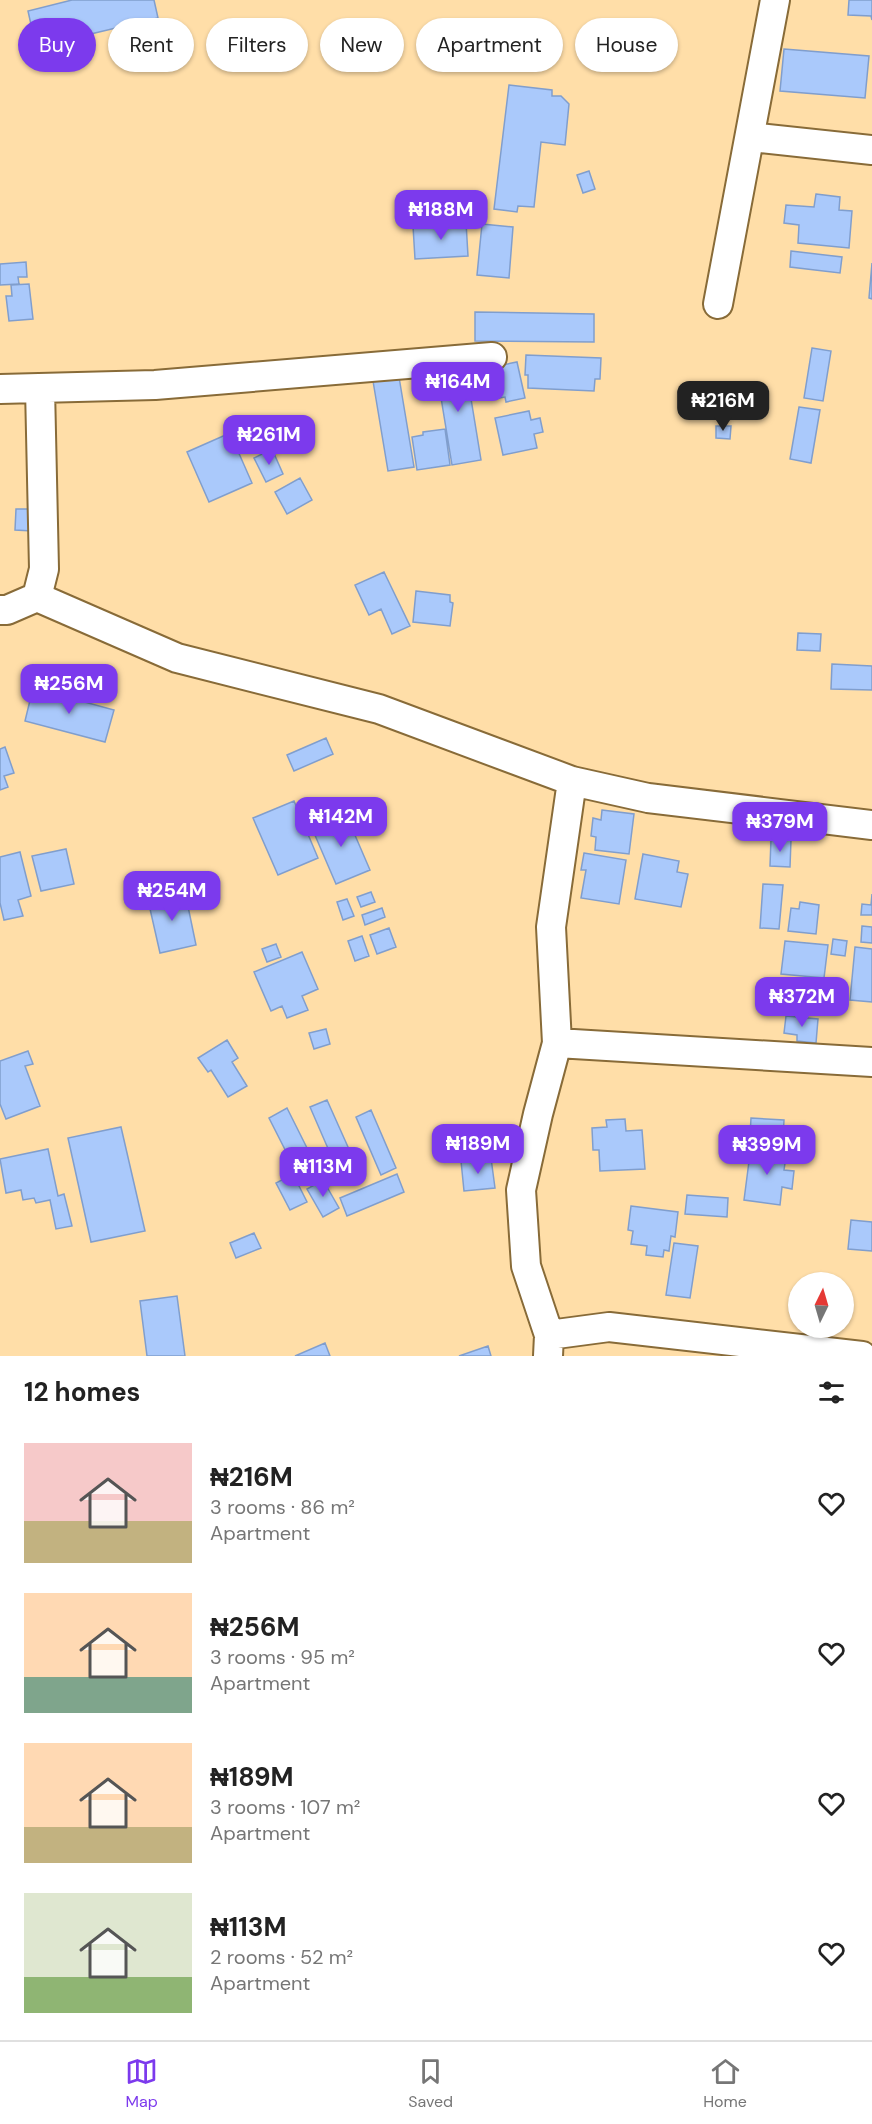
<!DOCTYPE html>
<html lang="en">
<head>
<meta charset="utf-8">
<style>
	body { margin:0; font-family:"DM Sans",sans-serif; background:#f6f6f6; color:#222; height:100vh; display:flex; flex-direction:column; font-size:22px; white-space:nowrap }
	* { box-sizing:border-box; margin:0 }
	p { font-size:20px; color:#767676 }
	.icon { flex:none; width:33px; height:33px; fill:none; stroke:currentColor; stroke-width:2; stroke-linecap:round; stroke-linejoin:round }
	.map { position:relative; height:1356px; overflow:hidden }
	.side { display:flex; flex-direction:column; background:#fff; flex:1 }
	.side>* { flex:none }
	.guide { position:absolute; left:18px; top:18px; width:837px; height:54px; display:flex; gap:12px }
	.needle { width:39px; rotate:5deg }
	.tools { position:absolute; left:788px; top:1272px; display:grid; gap:12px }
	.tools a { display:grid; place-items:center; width:66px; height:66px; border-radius:50%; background:#fff; box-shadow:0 2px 4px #0004; font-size:30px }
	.price { position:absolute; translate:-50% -51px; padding:0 14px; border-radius:12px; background:#7c3aed; color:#fff; font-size:20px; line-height:39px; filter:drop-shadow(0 2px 3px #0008) }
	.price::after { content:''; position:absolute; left:50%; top:36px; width:18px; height:14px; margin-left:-9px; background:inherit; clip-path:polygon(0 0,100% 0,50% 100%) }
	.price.active { background:#222; color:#fff }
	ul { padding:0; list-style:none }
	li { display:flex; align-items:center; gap:18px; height:150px; padding:0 24px }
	li span { display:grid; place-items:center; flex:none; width:168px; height:120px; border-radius:0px; color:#555 }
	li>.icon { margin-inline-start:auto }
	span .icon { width:72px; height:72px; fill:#fffc; stroke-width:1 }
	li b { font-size:26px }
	h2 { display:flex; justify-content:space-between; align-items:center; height:72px; padding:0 24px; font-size:26px }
	.pill { padding:0 21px; border-radius:27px; background:#fff; box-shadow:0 2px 4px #0004; font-size:21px; line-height:54px }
	.pill.active { background:#7c3aed; color:#fff }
	.menu { display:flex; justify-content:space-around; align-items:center; height:84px; border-top:2px solid #e0e0e0; background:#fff; font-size:16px; color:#767676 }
	.menu a { display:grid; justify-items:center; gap:3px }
	.menu .active { color:#7c3aed }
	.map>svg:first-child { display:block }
	.building { fill:#aac9fb; stroke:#809ecd; stroke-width:1.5 }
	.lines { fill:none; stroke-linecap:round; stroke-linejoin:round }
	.street-casing { stroke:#886b38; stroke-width:32 }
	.street { stroke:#fff; stroke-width:28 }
</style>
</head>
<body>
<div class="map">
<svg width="872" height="1356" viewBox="0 0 872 1356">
	<rect width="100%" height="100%" fill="#ffdea8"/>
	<path class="building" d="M72 0H154L158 18 36 47 28 11Z
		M849 0H872V20L871 16 848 15Z
		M784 49 869 56 865 98 780 91Z
		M509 85 552 90V96H561L569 104 565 145 541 142 534 207 518 206 517 212 494 209Z
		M589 171 595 189 583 193 577 175Z
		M816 194 840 197 839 210 852 211 849 248 798 243 799 225 784 223 786 205 814 207Z
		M466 222 468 256 415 259 413 226Z
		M482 224 513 227 509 278 477 275Z
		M791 251 842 257 840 273 790 267Z
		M26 262 27 277H18L19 284 0 285V264Z
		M872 263V299L869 298Z
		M29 284 33 319 9 321 6 296H12L11 285Z
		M475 312 594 314V342L475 341Z
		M812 348 831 351 823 401 804 398Z
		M526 355 601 358 600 379H595L594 391 528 388V375H525Z
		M465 362 481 460 452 465 436 367Z
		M517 362 525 398 506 402 505 397 494 399 487 368Z
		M398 371 414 467 388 471 372 375Z
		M799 407 820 410 811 463 790 459Z
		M529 411 531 420 540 418 543 432 534 434 537 448 503 455 495 418Z
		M716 426H731L730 439 716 438Z
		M445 429 450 465 417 470 412 437 423 435V432Z
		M230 433 252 483 209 502 187 452Z
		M272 449 283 474 266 482 254 458Z
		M300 478 312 500 287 514 275 492Z
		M16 509H33L32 531 15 530Z
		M384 572 410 626 392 634 381 609 369 615 355 585Z
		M416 591 450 595V602L453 603 450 626 413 622Z
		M798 633 821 634 820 651 797 650Z
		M832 664 872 666V690L831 689Z
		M33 688 114 710 105 742 25 721Z
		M326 738 333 754 294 771 287 755Z
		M5 747 14 773 4 776 8 787 0 790V749Z
		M294 801 318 858 278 875 253 818Z
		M602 810 634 814 629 854 595 850 596 837 591 836 593 818 601 820Z
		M345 812 370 870 336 884 311 826Z
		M771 839 791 840 790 867 770 866Z
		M66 849 74 884 41 891 32 856Z
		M20 852 31 896 18 900 23 916 4 920 0 903V857Z
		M584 853 626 860 619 904 581 898 586 870H581Z
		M643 854 679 861 677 872 688 874 681 907 635 899Z
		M763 884 783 885 779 929 760 928Z
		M185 892 196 945 160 953 148 900Z
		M371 892 375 902 361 907 357 897Z
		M872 894V915H861L862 904 871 905Z
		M347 899 354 916 343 920 337 902Z
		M800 902 819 905 816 934 788 931 791 908 799 909Z
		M382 908 385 917 365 925 362 915Z
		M862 926 872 927V943L861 942Z
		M389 928 396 947 377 954 370 935Z
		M362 936 369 956 355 961 348 941Z
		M833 939 847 941 845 956 831 954Z
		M785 941 828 945 824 978 781 974Z
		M276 944 281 957 267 962 262 949Z
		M855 947 872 949V1002L850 1000Z
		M302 952 318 989 302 996 308 1010 287 1018 282 1006 271 1011 254 972Z
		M786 1016 818 1019 816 1043 797 1041V1035L784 1033Z
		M326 1029 330 1044 314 1049 309 1033Z
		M227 1040 238 1058 232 1062 247 1086 228 1097 211 1070 208 1072 198 1058Z
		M28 1051 33 1064 25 1066 40 1106 6 1119 0 1104V1061Z
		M327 1100 361 1176 343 1183 310 1107Z
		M287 1108 321 1176 303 1185 269 1118Z
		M371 1110 396 1168 381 1175 356 1117Z
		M751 1118 784 1120 783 1138 750 1136Z
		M625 1119 626 1131 642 1130 645 1169 600 1171 599 1150H593L592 1128 607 1127 606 1120Z
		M121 1127 145 1231 91 1242 68 1138Z
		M751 1146 787 1150 784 1170 794 1171 792 1189 782 1187 780 1205 744 1200Z
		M48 1149 58 1196 64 1194 72 1226 56 1229 50 1200 36 1203 34 1198 23 1200 21 1190 6 1193 0 1159Z
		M491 1158 495 1188 464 1191 461 1161Z
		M293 1174 307 1202 290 1210 276 1183Z
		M397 1174 404 1192 347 1216 340 1198Z
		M323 1180 339 1208 323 1217 307 1189Z
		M687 1195 728 1198 727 1217 685 1214Z
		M631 1206 678 1212 675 1237 671 1236 669 1251 664 1250 663 1257 646 1255 647 1246 631 1244 633 1231 628 1230Z
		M851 1220 872 1222V1251L848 1249Z
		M254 1233 261 1248 236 1258 230 1243Z
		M674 1243 698 1246 690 1298 666 1295Z
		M177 1296 185 1356H147L140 1301Z
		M325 1343 330 1356H295Z
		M488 1346 491 1356H459Z"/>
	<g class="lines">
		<defs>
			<path id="street" d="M750 137 872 150
				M718 304 775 0
				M0 389 155 385 492 357
				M37 597 177 658 379 709 572 781 648 798 872 825
				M0 610H7L37 597 44 569 40 388
				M557 1043 872 1062
				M549 1335 609 1327 862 1356
				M548 1356 549 1335 526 1266 521 1190 538 1114 557 1043 551 927 572 781"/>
		</defs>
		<use href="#street" class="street-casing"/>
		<use href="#street" class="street"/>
	</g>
</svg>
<div class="tools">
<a><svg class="needle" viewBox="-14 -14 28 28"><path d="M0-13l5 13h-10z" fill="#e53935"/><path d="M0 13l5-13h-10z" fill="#767676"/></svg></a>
</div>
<b class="price" style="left:441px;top:241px">₦188M</b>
<b class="price" style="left:458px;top:413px">₦164M</b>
<b class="price active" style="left:723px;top:432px">₦216M</b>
<b class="price" style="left:269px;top:466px">₦261M</b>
<b class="price" style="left:69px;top:715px">₦256M</b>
<b class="price" style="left:341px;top:848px">₦142M</b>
<b class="price" style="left:780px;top:853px">₦379M</b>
<b class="price" style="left:172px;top:922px">₦254M</b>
<b class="price" style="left:802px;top:1028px">₦372M</b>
<b class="price" style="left:478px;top:1175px">₦189M</b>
<b class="price" style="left:767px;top:1176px">₦399M</b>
<b class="price" style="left:323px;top:1198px">₦113M</b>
<div class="guide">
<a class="pill active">Buy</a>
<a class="pill">Rent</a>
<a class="pill">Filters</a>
<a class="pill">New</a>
<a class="pill">Apartment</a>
<a class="pill">House</a>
</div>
</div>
<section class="side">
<h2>12 homes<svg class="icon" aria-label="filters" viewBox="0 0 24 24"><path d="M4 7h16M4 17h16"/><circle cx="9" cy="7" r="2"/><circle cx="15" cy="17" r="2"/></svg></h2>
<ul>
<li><span style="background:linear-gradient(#f6c9c9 65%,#c2b280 0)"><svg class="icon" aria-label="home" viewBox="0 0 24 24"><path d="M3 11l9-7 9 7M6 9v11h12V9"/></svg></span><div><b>₦216M</b><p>3 rooms · 86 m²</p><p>Apartment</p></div><svg class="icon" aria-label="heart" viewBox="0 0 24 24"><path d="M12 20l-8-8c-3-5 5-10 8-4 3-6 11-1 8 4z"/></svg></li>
<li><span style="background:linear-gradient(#ffd9b3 70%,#7fa58c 0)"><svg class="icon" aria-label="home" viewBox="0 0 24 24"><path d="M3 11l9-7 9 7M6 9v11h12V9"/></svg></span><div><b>₦256M</b><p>3 rooms · 95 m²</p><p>Apartment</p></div><svg class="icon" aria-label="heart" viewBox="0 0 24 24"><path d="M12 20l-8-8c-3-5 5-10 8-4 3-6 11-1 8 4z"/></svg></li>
<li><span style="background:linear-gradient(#ffd9b3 70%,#c2b280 0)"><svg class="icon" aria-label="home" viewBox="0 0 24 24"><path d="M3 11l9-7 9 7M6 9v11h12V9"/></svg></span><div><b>₦189M</b><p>3 rooms · 107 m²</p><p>Apartment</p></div><svg class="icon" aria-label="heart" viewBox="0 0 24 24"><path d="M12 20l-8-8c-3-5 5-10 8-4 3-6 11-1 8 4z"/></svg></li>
<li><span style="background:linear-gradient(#dfe7d0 70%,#8fb573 0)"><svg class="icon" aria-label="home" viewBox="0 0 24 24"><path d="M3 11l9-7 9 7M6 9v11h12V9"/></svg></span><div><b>₦113M</b><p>2 rooms · 52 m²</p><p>Apartment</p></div><svg class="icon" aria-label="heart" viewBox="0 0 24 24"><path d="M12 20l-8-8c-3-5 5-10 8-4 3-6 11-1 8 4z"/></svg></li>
</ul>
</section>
<nav class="menu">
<a class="active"><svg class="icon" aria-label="map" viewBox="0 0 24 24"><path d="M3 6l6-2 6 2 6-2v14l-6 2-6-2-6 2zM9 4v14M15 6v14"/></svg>Map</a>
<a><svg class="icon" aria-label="saved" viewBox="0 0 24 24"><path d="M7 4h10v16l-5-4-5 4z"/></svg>Saved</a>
<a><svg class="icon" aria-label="home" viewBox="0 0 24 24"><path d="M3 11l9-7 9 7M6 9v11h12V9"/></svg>Home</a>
</nav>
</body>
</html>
